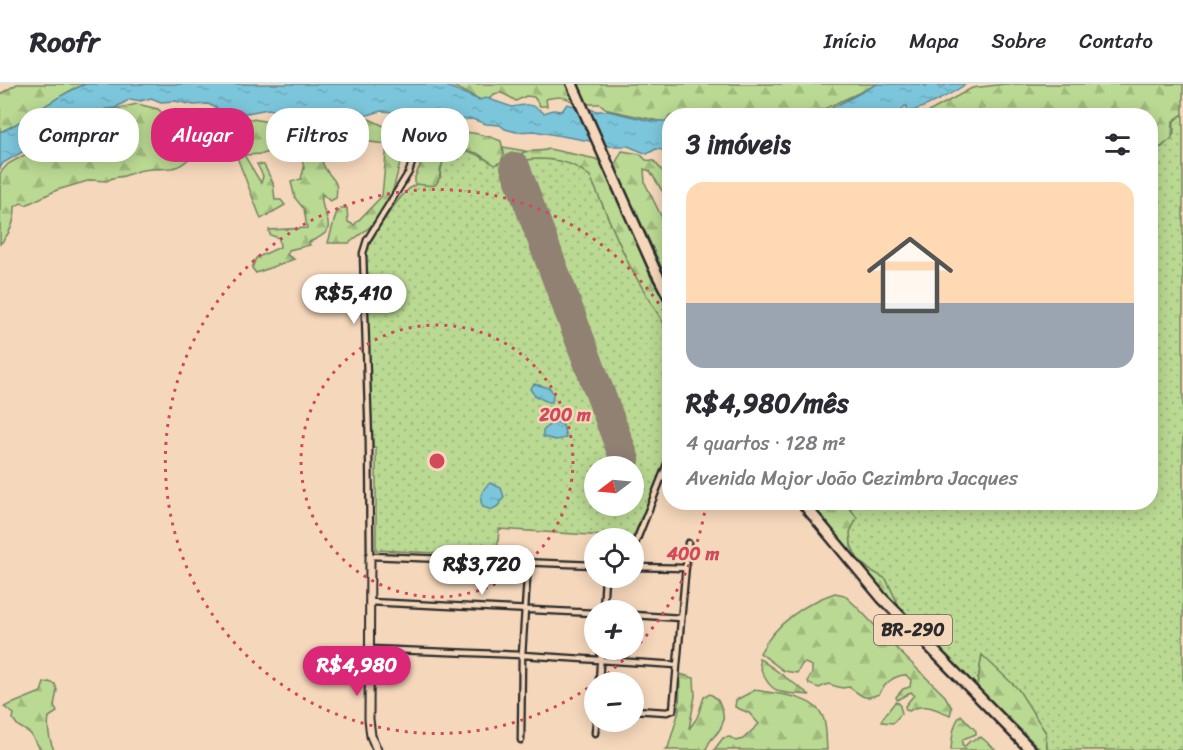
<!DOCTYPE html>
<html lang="pt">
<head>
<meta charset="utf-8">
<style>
	body { margin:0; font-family:Sriracha,sans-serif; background:#f2f2f3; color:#2b2b33; height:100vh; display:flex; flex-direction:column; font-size:22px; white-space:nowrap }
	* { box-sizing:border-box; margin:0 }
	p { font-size:20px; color:#7c7c81 }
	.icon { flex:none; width:33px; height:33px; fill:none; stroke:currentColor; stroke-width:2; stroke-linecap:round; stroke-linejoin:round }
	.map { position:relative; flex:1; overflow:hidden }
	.drawer { position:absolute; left:662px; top:24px; width:496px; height:402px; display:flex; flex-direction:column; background:#fff; border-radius:24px; box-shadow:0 3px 15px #0003 }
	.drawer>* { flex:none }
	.guide { position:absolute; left:18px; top:24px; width:554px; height:54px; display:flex; gap:12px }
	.needle { width:39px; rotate:254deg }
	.buttons { position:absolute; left:584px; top:372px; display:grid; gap:12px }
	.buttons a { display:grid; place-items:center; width:60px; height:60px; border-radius:50%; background:#fff; box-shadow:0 3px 15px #0003; font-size:30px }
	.price { position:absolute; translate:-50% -51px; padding:0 14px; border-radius:21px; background:#fff; color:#222; font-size:20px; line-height:39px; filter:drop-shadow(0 2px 3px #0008) }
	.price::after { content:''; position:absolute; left:50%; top:36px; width:18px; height:14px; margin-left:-9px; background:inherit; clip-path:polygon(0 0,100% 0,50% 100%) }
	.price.selected { background:#db2777; color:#fff }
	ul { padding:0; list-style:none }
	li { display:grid; align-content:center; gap:12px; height:318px; padding:0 24px }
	li span { display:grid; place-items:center; height:186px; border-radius:18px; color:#555 }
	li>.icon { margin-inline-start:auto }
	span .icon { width:108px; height:108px; fill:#fffc; stroke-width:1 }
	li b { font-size:26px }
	h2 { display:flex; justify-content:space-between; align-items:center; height:72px; padding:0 24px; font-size:26px }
	.pill { padding:0 21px; border-radius:24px; background:#fff; box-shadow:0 3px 15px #0003; font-size:21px; line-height:54px }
	.pill.selected { background:#db2777; color:#fff }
	header { display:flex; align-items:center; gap:36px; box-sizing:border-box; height:84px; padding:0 30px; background:#fff; border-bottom:2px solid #e1e1e2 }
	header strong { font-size:28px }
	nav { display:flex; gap:33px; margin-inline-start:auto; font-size:21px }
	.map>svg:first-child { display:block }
	.grass { fill:url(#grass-dots); stroke:#72825e; stroke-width:1.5; fill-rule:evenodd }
	.forest { fill:url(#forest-firs); stroke:#72825e; stroke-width:1.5 }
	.water { fill:url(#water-ripples); stroke:#5b8895; stroke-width:1.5 }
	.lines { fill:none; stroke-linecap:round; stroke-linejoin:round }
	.runway { stroke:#908173; stroke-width:30 }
	.street-casing { stroke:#2b2b2b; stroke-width:9 }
	.secondary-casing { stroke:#2b2b2b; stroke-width:11 }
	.highway-casing { stroke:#2b2b2b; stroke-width:14 }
	.street { stroke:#f5d7bb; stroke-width:4.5 }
	.secondary { stroke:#f5d7bb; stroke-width:7 }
	.highway { stroke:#f5d7bb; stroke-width:9 }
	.ring { fill:none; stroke:#d1495b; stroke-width:3; stroke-dasharray:3 6 }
	.labels { text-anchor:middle; stroke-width:4.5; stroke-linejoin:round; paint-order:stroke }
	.shield { fill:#f5d7bb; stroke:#685f56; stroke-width:1.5 }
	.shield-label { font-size:18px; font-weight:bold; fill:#2b2b2b }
	.centre { fill:#d1495b; stroke:#f5d7bb; stroke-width:3 }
	.ring-label { font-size:18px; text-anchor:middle; font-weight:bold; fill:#d1495b; stroke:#f5d7bb; stroke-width:4.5; stroke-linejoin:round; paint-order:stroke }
</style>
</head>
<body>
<header>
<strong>Roofr</strong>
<nav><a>Início</a><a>Mapa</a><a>Sobre</a><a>Contato</a></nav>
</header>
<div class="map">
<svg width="1183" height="666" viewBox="0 0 1183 666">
	<defs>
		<pattern id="grass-dots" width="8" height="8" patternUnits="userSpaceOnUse" patternTransform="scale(1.5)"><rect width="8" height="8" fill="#bad992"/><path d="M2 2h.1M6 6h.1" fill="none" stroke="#a0ba7e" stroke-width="1.8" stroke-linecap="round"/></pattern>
		<pattern id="forest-firs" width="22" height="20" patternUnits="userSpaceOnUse" patternTransform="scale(1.5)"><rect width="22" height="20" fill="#bad992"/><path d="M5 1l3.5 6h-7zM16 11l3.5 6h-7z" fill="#a0ba7e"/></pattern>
		<pattern id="water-ripples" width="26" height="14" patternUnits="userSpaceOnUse" patternTransform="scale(1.5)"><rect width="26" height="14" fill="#7bc6db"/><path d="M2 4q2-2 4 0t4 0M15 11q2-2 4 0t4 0" fill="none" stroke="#6aaabc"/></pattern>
	</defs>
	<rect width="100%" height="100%" fill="#f5d7bb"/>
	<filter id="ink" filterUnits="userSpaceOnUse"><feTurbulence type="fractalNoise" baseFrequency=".0167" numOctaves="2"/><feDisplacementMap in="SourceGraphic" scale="12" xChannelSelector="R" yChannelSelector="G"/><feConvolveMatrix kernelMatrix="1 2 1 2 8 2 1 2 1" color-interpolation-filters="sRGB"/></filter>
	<g filter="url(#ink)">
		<path class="grass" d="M1183 30V666H1047L1046 648 982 571 977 602 899 522 886 495 868 485 857 474 851 461 850 448 857 434 846 419 1150 418 1151 66 1162 63 1174 50V37Z
			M503 63 525 67 522 70 525 76C549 73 570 76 590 92 603 121 615 151 629 180 641 203 656 226 669 248V367L633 454H605V452L499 445 497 472 376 466V364H373L365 171C370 156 399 110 413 102 420 97 432 96 440 94 443 53 467 64 492 79L501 74 504 70ZM594 382H633V422H594Z"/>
		<path class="forest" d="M17 0H86C55 11 31 35 0 48V10Z
			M449 0H878L811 31 669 32V39L608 26 600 20H575C568 12 556 12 546 15L547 22H540L534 13 526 12 516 17C506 11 497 3 488 16H481Z
			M1005 0H1183V30L1173 37 1172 54 1161 63 1151 66 1150 32 923 31 972 4Z
			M137 20 158 25 163 30C196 24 244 33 278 40L279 47 289 48 293 31 319 29 350 35 367 34 399 49 402 72 392 110 371 142 349 159H328L336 130 340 124H347L348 138 354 141 382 112 387 60 325 53 320 60C321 67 321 78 325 84 332 97 339 94 336 114L330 117 322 110C318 132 346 145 309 158L310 161 289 166 287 171 294 175 256 189 252 184 256 174 280 163 279 154 270 151 269 146 307 144 304 125 295 114 291 98 301 95 304 84 299 63 286 61 263 70 244 71 261 99 263 92 257 80 264 81 273 99 275 116H281L285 121 261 135 235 68 230 66 221 72 211 66 203 70 194 69C176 91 167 82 143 86 136 87 130 90 124 92 117 94 114 92 107 97L91 96 57 106 26 121 21 119 15 123C15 137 10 150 0 160V89L8 80 71 45 96 42 102 28Z
			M430 48C453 46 479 47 501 57L504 70 501 78 495 81 477 69 456 65C449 69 443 75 441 83 439 89 441 97 435 101 430 103 421 100 415 100V93L423 75C419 63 419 58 430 48Z
			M549 65 596 75 602 80 612 105 633 149 651 194 667 216 669 221V248C656 226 641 203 629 180 615 151 603 121 590 92 570 76 549 73 524 76L522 69C530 65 539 69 549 65Z
			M622 67 640 70 646 76 654 77 664 89 669 91V118L650 87 644 85 645 99 669 148V199L616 85 615 80Z
			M808 419H846L857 434 850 448 851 462 857 474 868 485 886 495 899 522 892 518 829 446Z
			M835 509 844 511 856 522 901 569 945 612 952 624 950 631C934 625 925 618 909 627L906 626 905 622 914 611 911 608 897 616 896 613 903 605 910 603 911 596 906 591C894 591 884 600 879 610 862 617 862 611 849 603L842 604 828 600 819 604 809 600 808 596 812 590V582L805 579 802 580 797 589 784 587 760 569C775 540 805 519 835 509Z
			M982 571 1018 605 1046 649 1047 666H1041L977 602Z
			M759 573V574L810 611C789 608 775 614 764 592 761 586 759 580 759 573Z
			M680 590 694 594 695 612 689 645 697 634 704 613 710 610C722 616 727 634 720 645 714 655 710 653 706 666H664L668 664 679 627Z
			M49 598 55 600 57 606 54 622 57 628 49 633C47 645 49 655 54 666H41L30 649 18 642 13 635 14 630 4 623 41 608 44 599Z
			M755 606C776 610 814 611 823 633 827 642 826 656 827 666H714L723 654 730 653 736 657 743 655 759 640 749 629 735 623 736 616Z
			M895 618 899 619 902 629 893 639 882 638V635Z
			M961 631 976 647V650L963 655 962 661 965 662 970 657 981 653 996 666H951C952 655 953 639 961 631Z"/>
		<path class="water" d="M86 0H442L479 16 486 14 512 23C526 20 532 19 544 29L553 26 562 27 567 20 597 27H608L651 37H669V67L656 65 647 70 628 62H603L590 57 534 47 516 48 505 45 500 41 486 40 472 35 454 36 445 32 411 29 405 32 395 28 381 27 368 31H337L317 24 289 29 268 25 242 30 225 28 208 20 194 21 175 17 161 18 151 14 141 17 130 15 115 24 105 25V28L98 26 87 35 69 40 58 49 39 56 31 63 3 79 0 84V48C31 35 55 11 86 0Z
			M877 0H923L925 2 937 0 939 3 948 0H966C953 9 922 26 907 28V22H905L899 31H819Z
			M534 300 550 304 553 310 552 318H548L535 312 530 305Z
			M557 338 563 341 566 354 556 356 543 353V347L549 341Z
			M490 399 501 404 504 413 498 422 491 426 483 423C478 414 482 405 490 399Z"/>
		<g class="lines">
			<path class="runway" d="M515 83 625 376"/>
			<defs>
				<path id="street" d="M419 56 409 88 367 156 363 169 369 358 370 472 594 481
					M633 465 669 375
					M633 483 686 484
					M369 518 594 529
					M603 526 605 494
					M633 531 681 534
					M369 565 522 571 677 581
					M599 598 601 566
					M633 626 667 628 673 626 688 459
					M595 649 596 638
					M521 656 522 571 528 479"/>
				<path id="secondary" d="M370 472 369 635 371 652 377 666"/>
				<path id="highway" d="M572 0 654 184 669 213
					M802 418 882 514 1031 666"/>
			</defs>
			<use href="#street" class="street-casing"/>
			<use href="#secondary" class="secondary-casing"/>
			<use href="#highway" class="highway-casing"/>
			<use href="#street" class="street"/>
			<use href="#secondary" class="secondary"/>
			<use href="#highway" class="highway"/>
		</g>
	</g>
	<g class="ring">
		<circle cx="437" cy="377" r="136"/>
		<path d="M706 420A272 272 0 1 1 669 235"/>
	</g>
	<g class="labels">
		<rect class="shield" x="874" y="531" width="78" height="30" rx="4.5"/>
		<g class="shield-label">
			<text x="913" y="552">BR-290</text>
		</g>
	</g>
	<circle cx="437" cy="377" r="9" class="centre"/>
	<g class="ring-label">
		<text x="565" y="337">200 m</text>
		<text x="693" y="476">400 m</text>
	</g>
</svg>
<div class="buttons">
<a><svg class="needle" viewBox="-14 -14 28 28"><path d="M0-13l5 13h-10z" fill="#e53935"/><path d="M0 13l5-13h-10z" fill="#7c7c81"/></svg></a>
<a><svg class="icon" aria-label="locate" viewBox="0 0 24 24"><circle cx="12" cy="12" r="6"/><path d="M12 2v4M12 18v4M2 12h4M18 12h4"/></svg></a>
<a>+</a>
<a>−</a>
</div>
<b class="price" style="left:354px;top:241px">R$5,410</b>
<b class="price" style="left:482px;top:512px">R$3,720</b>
<b class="price selected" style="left:357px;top:613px">R$4,980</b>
<div class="guide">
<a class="pill">Comprar</a>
<a class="pill selected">Alugar</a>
<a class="pill">Filtros</a>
<a class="pill">Novo</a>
</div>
<section class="drawer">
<h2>3 imóveis<svg class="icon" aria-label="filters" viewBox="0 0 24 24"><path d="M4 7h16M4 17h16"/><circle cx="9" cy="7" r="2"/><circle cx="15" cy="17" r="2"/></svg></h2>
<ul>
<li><span style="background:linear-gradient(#ffd9b3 65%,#9aa5b1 0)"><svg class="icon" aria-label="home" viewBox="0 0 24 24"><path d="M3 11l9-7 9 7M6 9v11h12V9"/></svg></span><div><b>R$4,980/mês</b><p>4 quartos · 128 m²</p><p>Avenida Major João Cezimbra Jacques</p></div></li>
</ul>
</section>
</div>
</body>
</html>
